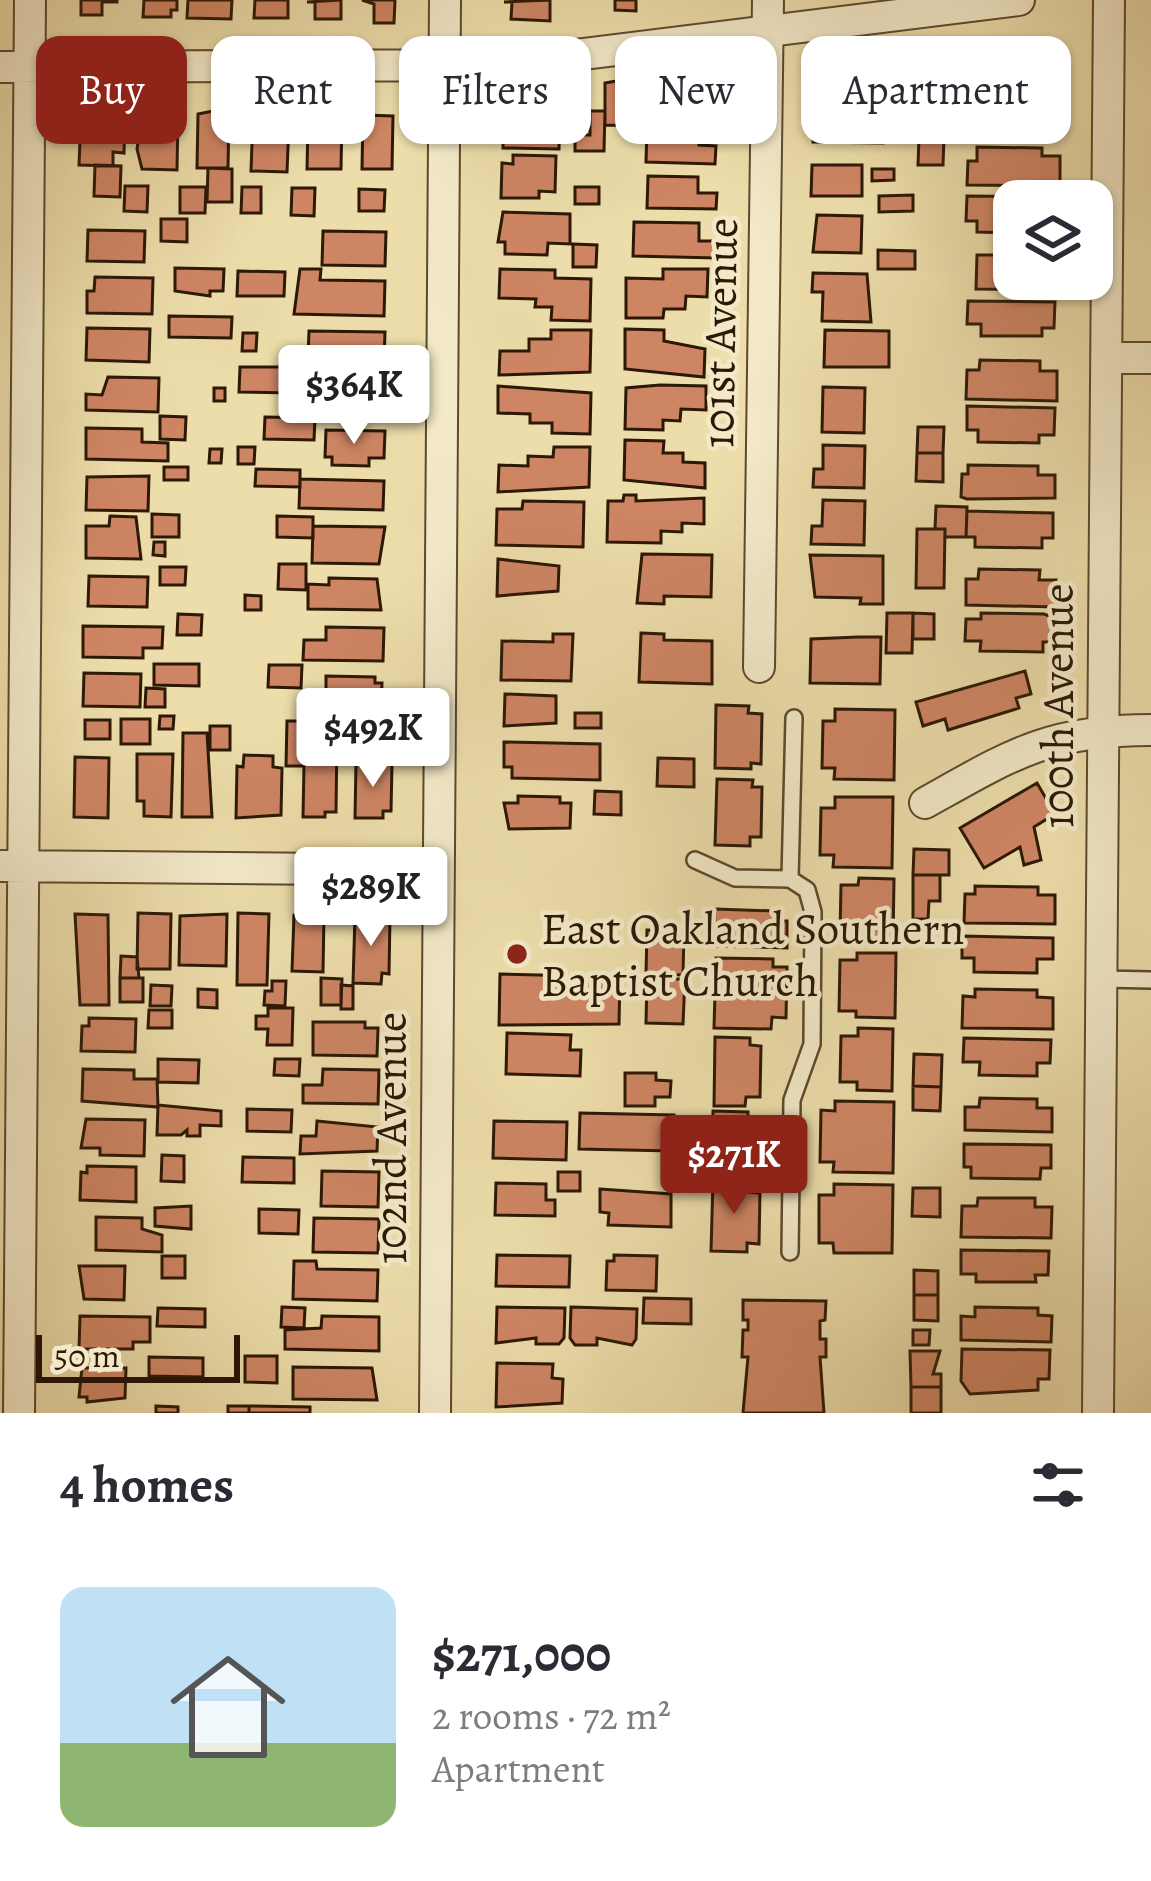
<!DOCTYPE html>
<html lang="en">
<head>
<meta charset="utf-8">
<style>
	body { margin:0; font-family:Alegreya,serif; background:#f7f7f7; color:#2b2b33; height:100vh; display:flex; flex-direction:column; font-size:45px; white-space:nowrap }
	* { box-sizing:border-box; margin:0 }
	p { font-size:39px; color:#7c7c81 }
	.icon { flex:none; width:66px; height:66px; fill:none; stroke:currentColor; stroke-width:2; stroke-linecap:round; stroke-linejoin:round }
	.map { position:relative; height:1413px; overflow:hidden }
	.panel { display:flex; flex-direction:column; background:#fff; flex:1 }
	.panel>* { flex:none }
	.top-card { position:absolute; left:36px; top:36px; width:1080px; height:108px; display:flex; gap:24px }
	.tools { position:absolute; left:993px; top:180px; display:grid; gap:24px }
	.tools a { display:grid; place-items:center; width:120px; height:120px; border-radius:24px; background:#fff; box-shadow:0 3px 9px #0004; font-size:60px }
	.scale { position:absolute; left:36px; bottom:30px; width:204px; box-sizing:border-box; padding-left:12px; border:6px solid #2c1805; border-top:0; font-size:33px; line-height:42px; white-space:nowrap; color:#2c1805; -webkit-text-stroke:9px #f3e9c8; paint-order:stroke }
	.price { position:absolute; translate:-50% -102px; padding:0 27px; border-radius:12px; background:#fff; color:#222; font-size:39px; line-height:78px; filter:drop-shadow(0 3px 6px #0008) }
	.price::after { content:''; position:absolute; left:50%; top:72px; width:36px; height:27px; margin-left:-18px; background:inherit; clip-path:polygon(0 0,100% 0,50% 100%) }
	.price.selected { background:#8f2418; color:#fff }
	ul { padding:0; list-style:none }
	li { display:flex; align-items:center; gap:36px; height:300px; padding:0 60px }
	li+li { border-top:3px solid #e1e1e2 }
	li span { display:grid; place-items:center; flex:none; width:336px; height:240px; border-radius:24px; color:#555 }
	li>.icon { margin-inline-start:auto }
	span .icon { width:144px; height:144px; fill:#fffc; stroke-width:1 }
	li b { font-size:51px }
	h2 { display:flex; justify-content:space-between; align-items:center; height:144px; padding:0 60px; font-size:51px }
	.tag { padding:0 42px; border-radius:24px; background:#fff; box-shadow:0 3px 9px #0004; font-size:42px; line-height:108px }
	.tag.selected { background:#8f2418; color:#fff }
	.map>svg:first-child { display:block }
	.building { fill:#ce8564; stroke:#2c1805; stroke-width:3 }
	.lines { fill:none; stroke-linecap:round; stroke-linejoin:round }
	.lane-casing { stroke:#5c492e; stroke-width:20 }
	.street-casing { stroke:#5c492e; stroke-width:34 }
	.lane { stroke:#f3e9c8; stroke-width:15 }
	.street { stroke:#f3e9c8; stroke-width:30 }
	.poi-dot { fill:#8f2418; stroke:#f3e9c8; stroke-width:4.5 }
	.labels { text-anchor:middle; stroke-width:9; stroke-linejoin:round; paint-order:stroke }
	.street-label { font-size:45px; fill:#2c1805; stroke:#f3e9c8 }
	.poi-label { font-size:45px; fill:#2c1805; stroke:#f3e9c8; text-anchor:start }
</style>
</head>
<body>
<div class="map">
<svg width="1151" height="1413" viewBox="0 0 1151 1413">
	<rect width="100%" height="100%" fill="#ecddaa"/>
	<filter id="stains"><feTurbulence type="fractalNoise" baseFrequency=".00167" numOctaves="4"/><feColorMatrix values="0 0 0 0 .2 0 0 0 0 .09 0 0 0 0 .02 0 0 0 .5 -.17"/></filter>
	<radialGradient id="worn" r=".72"><stop offset=".6" stop-color="#630" stop-opacity="0"/><stop offset="1" stop-color="#630" stop-opacity=".3"/></radialGradient>
	<path class="building" d="M81 0H117V2H102V15H81Z
		M144 0H177V10H171V17H143Z
		M188 0H232L231 19 187 18Z
		M255 0H288V18H254Z
		M341 0V19H315V2H307Z
		M362 0H395L394 23H374V4Z
		M550 0V21L511 19 512 2H504Z
		M615 0H636V11L615 10Z
		M983 45 1058 50 1057 85 968 84 969 52H983Z
		M918 59H944L943 87H917Z
		M815 68 899 76 898 103 814 102Z
		M633 78H662V86L707 87 706 120 641 119V126L605 125V83Z
		M968 91 1056 93 1055 118H1041V126L967 130Z
		M919 103 949 104 948 137H919Z
		M503 105 560 114 559 149 503 148Z
		M213 111 229 114 228 168H197L198 114Z
		M590 111H605L604 151H575V135H590Z
		M814 111 884 112 883 143 813 142Z
		M143 112 178 116 177 170 142 169 137 149Z
		M93 114 125 119 124 153 113 152V166L79 165 81 117Z
		M253 115H280V123H289L287 172 251 171Z
		M322 115 342 116 341 169H307L308 121H322Z
		M363 115 393 116 392 169H362Z
		M647 128 699 129V145L716 146 715 164 646 162Z
		M919 137H944L943 165H918Z
		M977 147 1042 148V156H1060V186L967 185 968 161H977Z
		M513 155 556 156 555 192 539 191V198H501L502 163 513 164Z
		M95 165 121 166 120 197 94 196Z
		M812 165H862V196H811Z
		M208 168 232 169V202H207Z
		M872 169H894V180L872 181Z
		M648 176 698 177V193H717L716 209 647 208Z
		M125 186H148L147 212 124 211Z
		M180 187H206L205 213H180Z
		M242 187H261V213H241Z
		M575 187H599V204H575Z
		M292 188H315L314 216 291 215Z
		M359 189 385 190 384 211H359Z
		M913 195V211L879 212V196Z
		M967 196 1057 197V201H1014V233L977 232V221H966Z
		M503 212 570 214V244L548 243 547 255 505 254V242H498Z
		M817 215 862 216 861 253 813 252Z
		M161 219H187V242L161 241Z
		M634 222 699 223V241H716V258L633 256Z
		M88 230 145 231 144 262 87 261Z
		M323 231 386 232 385 266 322 265Z
		M573 244 597 245 596 267H573Z
		M878 250 915 251V269H878Z
		M977 255H1014V279H1055V290L976 289Z
		M175 268 224 269 223 291H210V296L175 291Z
		M300 269H321L320 280 385 281 384 316 294 314Z
		M500 269 555 270V278L591 279 590 321 551 320 552 307H535L536 299 499 298Z
		M663 269H708L707 297 686 296 685 309H664L663 318H626V278L663 279Z
		M238 271 285 272 284 296H237Z
		M813 273 867 274 871 322 822 321 823 292H812Z
		M95 277 153 278 152 314 87 313V291H94Z
		M968 301 1055 302 1054 328H1042V336H981V324H967Z
		M169 316 232 317 231 338 169 337Z
		M87 328 150 329 149 362 86 360Z
		M625 329 664 330V341L705 349 704 377 625 369Z
		M551 330H591L590 372 499 375 500 351H529V339H551Z
		M825 330 889 331V367H824Z
		M309 331 385 332 384 362 308 358Z
		M243 333H257L256 351H242Z
		M980 360 1040 361V371H1057V401L966 399 967 370H979Z
		M240 367H291L290 393 239 392Z
		M108 377 159 378 158 412 86 410V394L102 395Z
		M313 380 378 381V387H385L384 411 313 410Z
		M660 385 706 386V410L681 409 680 421 663 420V430L625 429 626 388Z
		M498 386 591 393 590 434 552 433V423H530V414L498 413Z
		M823 387 865 388 864 433 822 432Z
		M214 388H225V401H214Z
		M967 406 1055 408 1054 435H1039V443L978 442V430H967Z
		M160 416 186 417 185 440 160 439Z
		M265 417 315 418 314 440 264 439Z
		M918 427H944L943 453H917Z
		M86 428 142 429V442L168 443V461L86 459Z
		M326 430 385 431 384 458H369V466L332 465V457H325Z
		M625 440 664 441 663 453H683V462L705 463V488L624 480Z
		M823 445 865 446 864 488 813 487 814 469H823Z
		M238 447H255L254 464H238Z
		M554 447H590L589 487 498 492 499 465 528 466V456L553 457Z
		M210 449H222L221 463H209Z
		M917 453H943V482L916 481Z
		M968 465 1038 466V475H1055V498L967 499 961 497 962 474H968Z
		M164 467H188V480H164Z
		M256 469 300 470V487L255 486Z
		M149 476 148 511 86 510 87 477Z
		M300 479 384 481 383 510 299 508Z
		M624 495H636V501L704 498V524L682 523V532L661 531V543L607 542 608 501H623Z
		M823 500 865 501 864 545 811 544 812 526H822Z
		M523 501 584 502 583 547 496 545 497 509H522Z
		M936 506 967 507 966 537H945V529H935Z
		M967 511 1053 513V538H1042V548L975 547V537H966Z
		M152 514 179 515V537H152Z
		M110 516 136 517 141 559 86 558V526H109Z
		M277 516 313 517V538L277 537Z
		M313 526 385 527 379 564 312 563Z
		M917 529H945L944 588H916Z
		M154 542H165V556L153 555Z
		M642 554 712 555 711 597 664 596V604L637 603Z
		M810 555 883 556V604H860L861 598 815 597Z
		M498 559 559 566 558 591 497 596Z
		M279 564H306V590L278 589Z
		M160 567H186L185 585H160Z
		M979 569 1040 570 1039 580H1056L1055 607 966 605V579H978Z
		M89 576 148 577 147 607 88 606Z
		M329 578 377 579 381 610 308 609V584L329 585Z
		M245 595 261 596V610H245Z
		M887 613H913L912 653H886Z
		M913 613 934 614V639H913Z
		M981 613 1044 614 1055 618 1054 642H1043V652L980 651 981 641H965L966 619H981Z
		M178 614 202 615 201 635H177Z
		M83 626 163 627 162 648H143V658L83 657Z
		M326 627 384 628 383 661 303 660 304 640H326Z
		M641 633 664 634V640L712 641V684L639 682Z
		M553 634H573L571 681 501 680 502 641 553 642Z
		M858 637H881L880 684 810 683 811 639Z
		M154 664H199V686L154 685Z
		M269 665H302L301 688 268 687Z
		M1025 671 1031 694 1016 698 1019 708 948 730 945 719 923 726 916 702Z
		M84 673 141 674 140 707 83 706Z
		M326 676 375 677V683H382L381 711 326 710Z
		M146 688 165 689V707H145Z
		M505 694 556 696V723L504 726Z
		M716 705 749 706 748 713 762 714 761 764 751 763V769L715 768Z
		M835 709 895 710 894 780 834 779 835 768H822L823 721H835Z
		M575 713H601V728H575Z
		M160 716H174L173 729H159Z
		M121 719H150V744H121Z
		M85 720H110V739H85Z
		M287 721H313L312 746 316 736H337L336 812H325V817H303L304 766H286Z
		M355 721H380V744H355Z
		M210 726H230V750H210Z
		M183 733H207L212 817H182Z
		M504 742 600 744V780L512 778V767H504Z
		M137 754H173L171 817 144 816V801H137Z
		M244 755 273 756V767L282 768 281 815 236 818 237 766 243 767Z
		M75 757 109 758 108 818 74 817Z
		M658 758 694 759V787L657 786Z
		M356 763 392 764 391 811H383V818H355Z
		M717 779 753 780 752 787H762L761 837H750V846L715 845Z
		M1037 783 1055 814 1034 827 1041 860 1024 865 1020 847 984 868 960 828Z
		M595 791 621 792V815L594 814Z
		M518 796 560 797V803H571L570 828 509 829 504 803H518Z
		M835 797H893L892 868 833 867 834 855H820L821 808H835Z
		M914 849 949 850V875H913Z
		M913 875H940V901H929L928 919H913Z
		M859 878 894 879 893 943 857 942 858 934 840 933 841 885H858Z
		M975 886 1038 887V895H1055V924L964 923 965 894H975Z
		M715 909 775 911V921H787V948L714 946Z
		M138 913 171 914 170 969H137Z
		M238 913 269 914 267 985H237Z
		M75 914 108 915 109 1005H80Z
		M227 914 226 966 179 965 180 916Z
		M294 915H324L323 972 292 971Z
		M355 916H390L389 974 382 973 381 984 353 983Z
		M647 930 684 931 683 975 646 974Z
		M962 936 1053 938V959H1037V973L974 972V958H962Z
		M857 953H896L895 1018 856 1017V1011H839L840 960H857Z
		M121 956 137 957 139 978H120Z
		M716 958 773 959V967H787L786 1018 772 1017 771 1029 714 1028Z
		M500 974 620 977 619 1024 499 1025Z
		M120 978H143V1002H120Z
		M321 978 342 979 341 1005H321Z
		M647 979H685L683 1024 646 1023Z
		M272 981H286L285 1006 264 1005 265 991H272Z
		M151 985 172 986 171 1006H150Z
		M341 985 353 986V1009H341Z
		M198 989 217 990V1008L198 1007Z
		M975 989 1037 990V997L1053 998V1029L962 1028 963 996 975 997Z
		M268 1008H293L292 1045H267L268 1029H256V1016H268Z
		M149 1010H172V1028H148Z
		M89 1018 136 1019 135 1052 81 1051 82 1026H89Z
		M313 1022H365V1028H378L377 1056 313 1055Z
		M858 1028 893 1029 892 1091 857 1090V1082H840L841 1036H858Z
		M507 1033 571 1035 570 1050H581L580 1076 506 1074Z
		M715 1037 750 1038V1045L761 1046 760 1097H746L745 1106H714Z
		M964 1038 1051 1040 1050 1063H1037V1076L979 1075 980 1062H963Z
		M914 1054 942 1055 941 1087 913 1086Z
		M158 1059 199 1060 198 1083 158 1082Z
		M275 1059H300L299 1076 274 1075Z
		M83 1069 134 1070V1079H157L158 1107 82 1101Z
		M323 1069 379 1070 378 1104 303 1103V1085H322Z
		M625 1073H656V1080L671 1081 670 1097H655V1106H625Z
		M913 1086 941 1087 940 1111 913 1110Z
		M980 1098 1037 1099V1108H1052V1132L965 1130V1107H979Z
		M835 1101 894 1102 893 1173 833 1172 834 1162H820L821 1110 835 1111Z
		M158 1105 221 1111V1126L200 1125V1136H187V1130L181 1135H157Z
		M247 1109 292 1110 291 1132 247 1131Z
		M713 1111 748 1112V1122H759V1169L747 1168V1175L711 1174Z
		M580 1113 674 1115 673 1151 579 1149Z
		M86 1119 145 1120 144 1156 100 1155V1148H81Z
		M317 1121 378 1127 377 1151 300 1154 301 1136H316Z
		M494 1121 567 1122 566 1160 493 1158Z
		M964 1144 1051 1145V1168H1041L1040 1179 971 1178V1167H964Z
		M162 1155 184 1156V1182L161 1181Z
		M243 1157 294 1158V1183L242 1182Z
		M87 1166 136 1167V1202L80 1200 81 1172 87 1173Z
		M322 1171 379 1172 378 1207 321 1206Z
		M558 1172H580V1191H558Z
		M713 1181 749 1182 748 1192 760 1193 759 1244 747 1243V1252L711 1251Z
		M496 1183 546 1184V1200H555V1216L495 1215Z
		M834 1184 893 1185 892 1253H834L833 1243H819V1195H834Z
		M913 1188H940V1217L912 1216Z
		M600 1189 671 1194V1227L608 1225 609 1213 600 1212Z
		M978 1198H1035V1207H1052L1051 1238 961 1237 962 1206H977Z
		M191 1206V1229L155 1226V1208Z
		M259 1209 299 1210 298 1234 259 1233Z
		M96 1217 142 1218V1229L162 1235V1252L96 1250Z
		M314 1218 379 1219 378 1253 313 1252Z
		M961 1250 1049 1251 1048 1275H1035L1036 1282H976V1274H961Z
		M497 1255 570 1256 569 1287 496 1286Z
		M614 1255 657 1256 656 1291 606 1290 607 1261H614Z
		M162 1256H185V1278H162Z
		M294 1261H316L317 1269 378 1270 377 1301 293 1299Z
		M79 1266H125L124 1300 84 1299Z
		M914 1270 938 1271V1295H914Z
		M914 1295H938V1321L914 1320Z
		M644 1298 691 1299V1324L643 1323Z
		M743 1300 826 1301 825 1320 820 1321V1339H826V1357H820L824 1413H743L748 1357H742L743 1330H748V1320H743Z
		M282 1307 305 1308 304 1328 281 1327Z
		M497 1307 565 1308 564 1338 559 1344H536V1338L496 1343Z
		M571 1307 637 1309 636 1339 632 1345 597 1338V1345H575L570 1338Z
		M975 1307 1038 1308V1315L1052 1316 1051 1342 961 1340V1316L975 1317Z
		M158 1308 205 1309V1327L157 1326Z
		M80 1316 150 1317V1342H133V1349H79Z
		M322 1316 379 1317V1351L285 1349V1330L321 1328Z
		M913 1330H930L929 1345H913Z
		M962 1349 1050 1350 1049 1379H1038V1390L970 1394 961 1381Z
		M910 1351H940L933 1374H941V1387H911Z
		M245 1356H277V1383L245 1382Z
		M149 1357 203 1358V1377L149 1376Z
		M497 1363 553 1364 552 1378 563 1379 562 1403 496 1407Z
		M293 1367 372 1368 377 1400 293 1399Z
		M82 1368H126L125 1398 87 1402V1397H79Z
		M911 1387H941V1413H911Z
		M156 1406 178 1407V1413H156Z
		M228 1406H249V1413H228Z
		M249 1406 310 1407V1413H249Z"/>
	<g class="lines">
		<defs>
			<path id="lane" d="M695 860 735 878 790 879
				M1101 979 1151 980
				M790 1252 792 1100 812 1044 813 912 807 890 790 879 794 718"/>
			<path id="street" d="M0 67 494 65 1019 0
				M1108 358H1151
				M759 667 768 0
				M925 803C1011 755 1048 730 1151 730
				M0 866 437 870
				M19 1413 30 0
				M435 1413 445 0
				M1098 1413 1109 0"/>
		</defs>
		<use href="#lane" class="lane-casing"/>
		<use href="#street" class="street-casing"/>
		<use href="#lane" class="lane"/>
		<use href="#street" class="street"/>
	</g>
	<circle class="poi-dot" cx="517" cy="954" r="12"/>
	<g class="labels">
		<g class="street-label">
			<text transform="translate(719 333) rotate(-89)" y="16">101st Avenue</text>
			<text transform="translate(1057 706) rotate(-90)" y="16">100th Avenue</text>
			<text transform="translate(390 1138) rotate(-90)" y="16">102nd Avenue</text>
		</g>
		<g class="poi-label">
			<text x="541" y="944">East Oakland Southern<tspan x="541" dy="52">Baptist Church</tspan></text>
		</g>
	</g>
	<rect width="100%" height="100%" filter="url(#stains)"/>
	<rect width="100%" height="100%" fill="url(#worn)"/>
</svg>
<div class="tools">
<a><svg class="icon" aria-label="layers" viewBox="0 0 24 24"><path d="M12 4l9 5-9 5-9-5zM3 14l9 5 9-5"/></svg></a>
</div>
<div class="scale">50 m</div>
<b class="price" style="left:354px;top:447px">$364K</b>
<b class="price" style="left:373px;top:790px">$492K</b>
<b class="price" style="left:371px;top:949px">$289K</b>
<b class="price selected" style="left:734px;top:1217px">$271K</b>
<div class="top-card">
<a class="tag selected">Buy</a>
<a class="tag">Rent</a>
<a class="tag">Filters</a>
<a class="tag">New</a>
<a class="tag">Apartment</a>
</div>
</div>
<section class="panel">
<h2>4 homes<svg class="icon" aria-label="filters" viewBox="0 0 24 24"><path d="M4 7h16M4 17h16"/><circle cx="9" cy="7" r="2"/><circle cx="15" cy="17" r="2"/></svg></h2>
<ul>
<li><span style="background:linear-gradient(#bfe0f5 65%,#8fb573 0)"><svg class="icon" aria-label="home" viewBox="0 0 24 24"><path d="M3 11l9-7 9 7M6 9v11h12V9"/></svg></span><div><b>$271,000</b><p>2 rooms · 72 m²</p><p>Apartment</p></div></li>
</ul>
</section>
</body>
</html>
